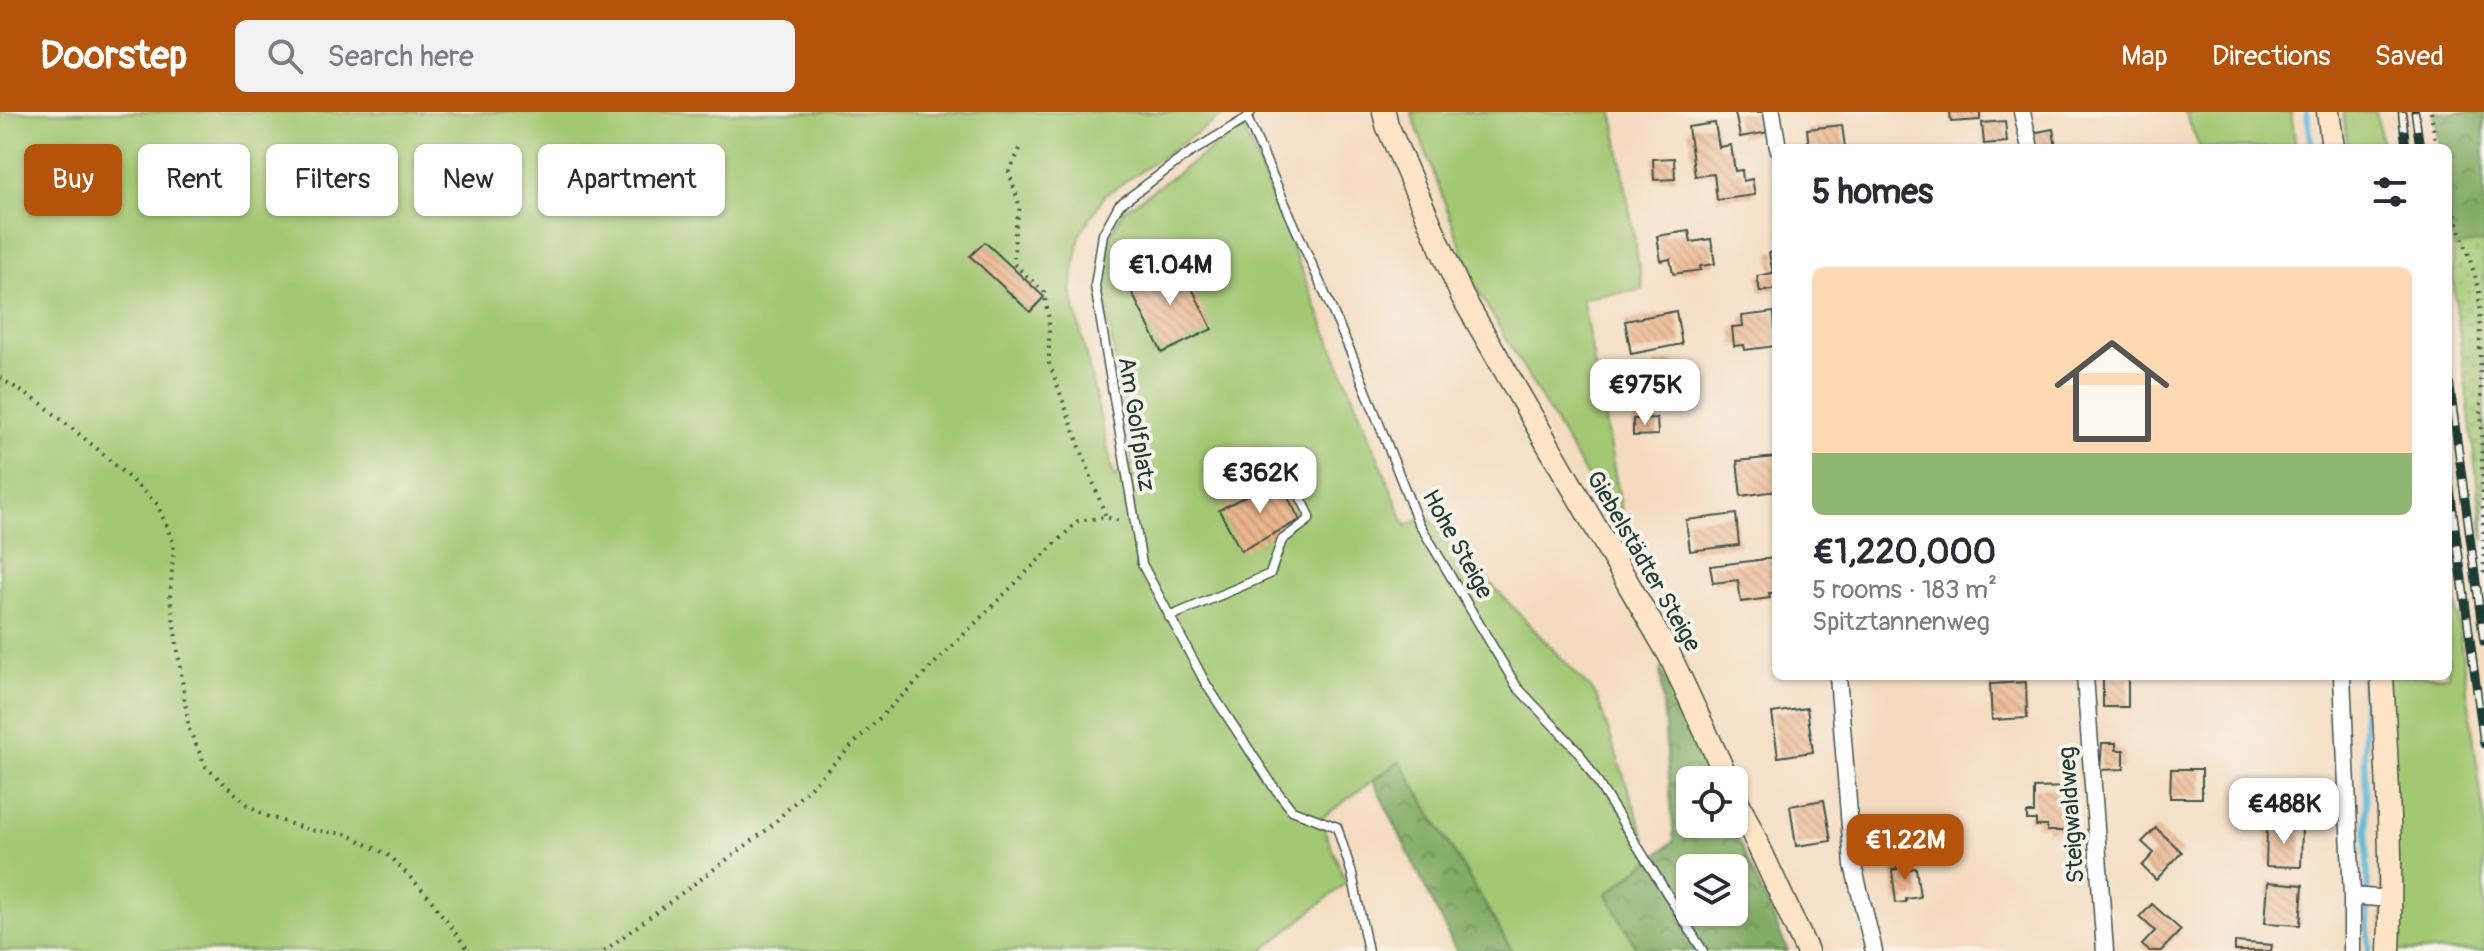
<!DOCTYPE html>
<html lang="en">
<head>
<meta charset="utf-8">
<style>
	body { margin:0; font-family:Pangolin,sans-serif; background:#f2f2f3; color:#2b2b33; height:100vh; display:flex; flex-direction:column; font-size:30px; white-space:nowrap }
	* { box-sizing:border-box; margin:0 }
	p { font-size:26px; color:#7c7c81 }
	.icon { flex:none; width:44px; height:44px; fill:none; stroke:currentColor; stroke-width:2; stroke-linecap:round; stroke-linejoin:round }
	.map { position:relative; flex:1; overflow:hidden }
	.panel { position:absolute; left:1772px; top:32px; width:680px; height:536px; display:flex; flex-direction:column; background:#fff; border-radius:12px; box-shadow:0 2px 6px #0004 }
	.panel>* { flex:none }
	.top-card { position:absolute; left:24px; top:32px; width:760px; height:72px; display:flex; gap:16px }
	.fabs { position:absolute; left:1676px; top:654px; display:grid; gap:16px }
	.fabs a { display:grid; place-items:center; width:72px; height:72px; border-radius:12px; background:#fff; box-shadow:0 2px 6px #0004; font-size:40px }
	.price { position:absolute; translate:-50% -68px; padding:0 18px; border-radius:16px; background:#fff; color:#222; font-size:26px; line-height:52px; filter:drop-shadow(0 2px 4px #0008) }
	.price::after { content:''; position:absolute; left:50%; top:48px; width:24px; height:18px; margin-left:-12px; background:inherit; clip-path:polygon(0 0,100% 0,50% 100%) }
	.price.on { background:#b45309; color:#fff }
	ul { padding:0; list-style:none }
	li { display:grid; align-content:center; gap:16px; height:424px; padding:0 40px }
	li+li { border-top:2px solid #e1e1e2 }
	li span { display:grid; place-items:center; height:248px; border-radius:12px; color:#555 }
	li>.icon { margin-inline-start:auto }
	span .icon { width:144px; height:144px; fill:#fffc; stroke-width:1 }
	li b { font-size:34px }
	h2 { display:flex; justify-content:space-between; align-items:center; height:96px; padding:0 40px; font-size:34px }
	.chip { padding:0 28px; border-radius:12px; background:#fff; box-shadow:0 2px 6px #0004; font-size:28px; line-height:72px }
	.chip.on { background:#b45309; color:#fff }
	header { display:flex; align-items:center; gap:48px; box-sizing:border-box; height:112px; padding:0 40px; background:#b45309; color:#fff }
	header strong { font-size:38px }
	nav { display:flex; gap:44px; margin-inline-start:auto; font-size:28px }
	.search { width:560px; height:72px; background:#f2f2f3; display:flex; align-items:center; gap:20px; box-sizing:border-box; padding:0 28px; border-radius:12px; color:#7c7c81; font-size:30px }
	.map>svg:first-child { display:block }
	.grass { fill:#a3c872; stroke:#618253; stroke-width:2 }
	.forest { fill:url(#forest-crowns); stroke:#50744c; stroke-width:2; fill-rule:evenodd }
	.garden { fill:url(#garden-dots); stroke:#618253; stroke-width:2 }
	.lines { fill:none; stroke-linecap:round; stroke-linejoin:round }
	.stream { stroke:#5cb9da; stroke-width:6 }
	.building { fill:url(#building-back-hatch) }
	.service-casing { stroke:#3f5549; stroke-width:11 }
	.minor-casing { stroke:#3f5549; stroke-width:19 }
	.secondary-casing { stroke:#3f5549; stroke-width:25 }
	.path { stroke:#3f5549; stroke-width:4; stroke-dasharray:2 6; stroke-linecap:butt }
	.service { stroke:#fff; stroke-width:8 }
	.minor { stroke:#fff; stroke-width:16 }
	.secondary { stroke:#ffe4c6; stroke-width:22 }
	.rail-casing { stroke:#1f3d34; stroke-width:9 }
	.rail { stroke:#f7f3e8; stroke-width:6; stroke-dasharray:18; stroke-linecap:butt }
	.labels { text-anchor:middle; stroke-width:8; stroke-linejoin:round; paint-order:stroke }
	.street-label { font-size:24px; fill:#1f3d34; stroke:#f7f3e8 }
</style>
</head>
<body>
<header>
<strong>Doorstep</strong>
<div class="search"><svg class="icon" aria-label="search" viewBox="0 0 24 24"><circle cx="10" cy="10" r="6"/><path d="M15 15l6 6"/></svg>Search here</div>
<nav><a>Map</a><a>Directions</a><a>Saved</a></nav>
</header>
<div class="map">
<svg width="2484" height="839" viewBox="0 0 2484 839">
	<defs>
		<pattern id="forest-crowns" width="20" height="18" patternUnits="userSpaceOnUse" patternTransform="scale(2)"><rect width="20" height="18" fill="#82ac64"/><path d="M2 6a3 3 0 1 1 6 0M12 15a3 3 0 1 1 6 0" fill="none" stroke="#6a8d53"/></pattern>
		<pattern id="garden-dots" width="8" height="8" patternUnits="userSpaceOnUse" patternTransform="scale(2)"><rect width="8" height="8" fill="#a3c872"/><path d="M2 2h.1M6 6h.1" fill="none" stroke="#84a45e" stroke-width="1.8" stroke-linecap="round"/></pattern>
		<pattern id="building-back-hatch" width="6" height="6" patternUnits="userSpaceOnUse" patternTransform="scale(2)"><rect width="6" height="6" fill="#ecb48a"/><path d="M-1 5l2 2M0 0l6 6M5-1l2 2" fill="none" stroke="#bf9472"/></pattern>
	</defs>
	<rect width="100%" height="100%" fill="#f7f3e8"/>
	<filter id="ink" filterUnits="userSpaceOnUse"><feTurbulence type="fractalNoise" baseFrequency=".0125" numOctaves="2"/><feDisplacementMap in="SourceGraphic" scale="16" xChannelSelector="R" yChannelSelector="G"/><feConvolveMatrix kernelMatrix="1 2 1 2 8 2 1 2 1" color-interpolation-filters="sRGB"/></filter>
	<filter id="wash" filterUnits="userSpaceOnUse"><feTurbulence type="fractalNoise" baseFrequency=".006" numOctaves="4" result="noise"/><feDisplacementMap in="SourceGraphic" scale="32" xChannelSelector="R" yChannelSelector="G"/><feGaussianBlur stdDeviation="1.8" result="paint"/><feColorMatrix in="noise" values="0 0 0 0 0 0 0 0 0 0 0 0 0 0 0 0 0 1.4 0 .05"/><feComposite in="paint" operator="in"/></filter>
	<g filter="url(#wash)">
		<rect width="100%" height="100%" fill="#f4dbbf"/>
		<path class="grass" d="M0 0H1228L1105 83 1080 122 1071 178 1114 365 1133 352 1102 172 1110 124 1123 99 1243 15 1406 414 1427 404 1596 583 1652 746 1607 782 1638 839H1512L1400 649 1320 707 1346 771 1262 839H0Z
			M1411 0H1613L1643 178 1582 186 1629 437 1476 175Z
			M2185 0H2291L2296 36H2200Z
			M2343 0H2376L2383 36H2348Z
			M2448 434 2484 705V839H2384L2378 564H2448Z"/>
		<path class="forest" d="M2434 0H2484V130L2453 135 2448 99V36H2439Z
			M1660 556 1711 668H1690V712H1731L1788 839H1638L1607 782 1674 729ZM1690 756H1734V800H1690Z
			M1400 649 1512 839H1456L1373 668Z"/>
		<path class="garden" d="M2484 130V429L2453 167V135Z"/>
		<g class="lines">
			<path class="stream" d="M2307 0 2312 36
				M2363 564 2369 839"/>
		</g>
		<g id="blocks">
			<path class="building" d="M1735 0H1766L1769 20 1740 25Z
				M1950 0H1980V8L1951 10Z
				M2005 9 2007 30 1984 32 1982 11Z
				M1715 11 1719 35 1731 33 1735 59 1742 58 1743 69 1752 67 1755 83 1717 88 1714 62 1695 64 1688 15Z
				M1842 13 1845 36H1809L1807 17Z
				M2053 17 2056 36H2035L2032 21Z
				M1674 46 1675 67 1654 68 1653 47Z
				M1689 119 1691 130 1711 127 1715 152 1700 154 1701 158 1673 162 1670 147 1661 149 1657 124Z
				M985 130 1044 185 1030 200 970 144Z
				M1776 139V177L1760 180 1757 164 1773 161 1769 141Z
				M1178 148 1212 217 1162 241 1128 173Z
				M1676 199 1682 232 1631 242 1625 209Z
				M1774 200 1776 234 1745 238 1744 233 1734 234 1732 215 1743 214 1742 204Z
				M1676 249 1678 267 1657 269 1655 251Z
				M1657 306 1658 323 1633 324V307Z
				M1776 345V379L1741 384 1737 349Z
				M1278 367 1300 408 1241 439 1219 398Z
				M1736 402 1739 433 1690 439 1686 408Z
				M1775 446 1776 481H1769L1770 486 1741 490 1738 468 1713 471 1710 454Z
				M2103 566H2128V595H2103Z
				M2026 570 2027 606 1992 608 1990 572Z
				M1807 596 1813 640 1778 645 1772 601Z
				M2102 631H2116V638H2124V657L2100 658Z
				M2171 657H2202V686H2170Z
				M2070 675V701H2066V719H2047V714H2036V708H2027V701H2034V676Z
				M1824 688 1831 729 1796 734 1790 694Z
				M2267 714 2302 715 2301 755 2266 754Z
				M2156 716 2182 740 2156 768 2142 754 2154 741 2142 730Z
				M1908 747 1909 757 1916 756 1920 785 1906 787V790L1896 791 1892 758 1897 757 1896 748Z
				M2268 770 2303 773 2300 813 2265 811Z
				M2152 792 2181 818 2161 839H2149L2142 833 2155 819 2140 805Z
				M2235 830 2272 833 2271 839H2235Z"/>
		</g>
	</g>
	<g filter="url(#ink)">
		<use href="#blocks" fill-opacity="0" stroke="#3f5549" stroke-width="2"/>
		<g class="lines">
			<defs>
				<path id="service" d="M1251 0 1247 6 1185 44 1119 93 1103 122 1095 174 1142 452 1206 572 1273 674 1292 698 1337 715 1352 762 1368 839
					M1247 6 1352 243 1417 408 1517 575 1578 639 1703 839
					M1169 505 1270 462 1282 428 1309 408V402L1293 370"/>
				<path id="minor" d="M1772 0 1778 36
					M2022 0 2030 36
					M1838 564 1853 753 1874 839
					M2085 564 2105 839
					M2342 564 2352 784V839
					M2352 784 2391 787"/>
				<path id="secondary" d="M1384 0 1387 13 1462 184 1670 544 1728 668
					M2328 0 2333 36
					M2382 564C2387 656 2393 747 2389 839
					M1734 681 1807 839"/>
			</defs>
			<use href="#service" class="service-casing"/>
			<use href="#minor" class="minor-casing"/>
			<use href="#secondary" class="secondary-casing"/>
			<path class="path" d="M2431 0 2436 36
				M1020 37 1009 60 1020 95 1015 118 1014 152 1044 180 1049 208V251L1106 405
				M2448 80 2479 176 2484 461
				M0 266 42 292 101 340 157 392 174 432 170 484 189 617 206 655 249 694 267 704 309 718 347 722 390 744 428 784 469 839
				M604 839 768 717 1078 409 1106 405 1123 410"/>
			<use href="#service" class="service"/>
			<use href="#minor" class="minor"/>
			<use href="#secondary" class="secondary"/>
			<defs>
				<path id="rail" d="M2402 0 2406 36
					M2415 0 2420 36
					M2448 260 2484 530
					M2448 362 2484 632"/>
			</defs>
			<use href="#rail" class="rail-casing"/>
			<use href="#rail" class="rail"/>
		</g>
	</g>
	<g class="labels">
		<g class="street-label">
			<text transform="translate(1137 312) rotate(81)" y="8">Am Golfplatz</text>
			<text transform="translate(1458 432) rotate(61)" y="8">Hohe Steige</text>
			<text transform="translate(1644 449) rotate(60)" y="8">Giebelstädter Steige</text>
			<text transform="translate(2071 703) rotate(-94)" y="8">Steigwaldweg</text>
		</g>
	</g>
</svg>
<div class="fabs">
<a><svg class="icon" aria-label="locate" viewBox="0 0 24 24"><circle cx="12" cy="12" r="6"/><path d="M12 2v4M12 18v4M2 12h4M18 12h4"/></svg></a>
<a><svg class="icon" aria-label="layers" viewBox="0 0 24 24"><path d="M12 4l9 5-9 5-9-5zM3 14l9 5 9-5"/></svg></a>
</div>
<b class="price" style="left:1170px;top:195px">€1.04M</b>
<b class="price" style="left:1645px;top:315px">€975K</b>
<b class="price" style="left:1260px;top:403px">€362K</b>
<b class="price" style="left:2284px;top:734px">€488K</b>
<b class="price on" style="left:1905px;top:770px">€1.22M</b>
<div class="top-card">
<a class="chip on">Buy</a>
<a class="chip">Rent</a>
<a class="chip">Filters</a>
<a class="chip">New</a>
<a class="chip">Apartment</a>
</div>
<section class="panel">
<h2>5 homes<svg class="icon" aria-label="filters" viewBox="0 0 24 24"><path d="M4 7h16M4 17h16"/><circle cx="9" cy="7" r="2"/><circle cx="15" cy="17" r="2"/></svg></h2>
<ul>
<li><span style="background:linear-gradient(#ffd9b3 75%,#8fb573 0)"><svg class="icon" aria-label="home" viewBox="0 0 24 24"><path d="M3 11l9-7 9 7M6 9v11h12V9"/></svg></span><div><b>€1,220,000</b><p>5 rooms · 183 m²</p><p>Spitztannenweg</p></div></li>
</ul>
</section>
</div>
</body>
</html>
